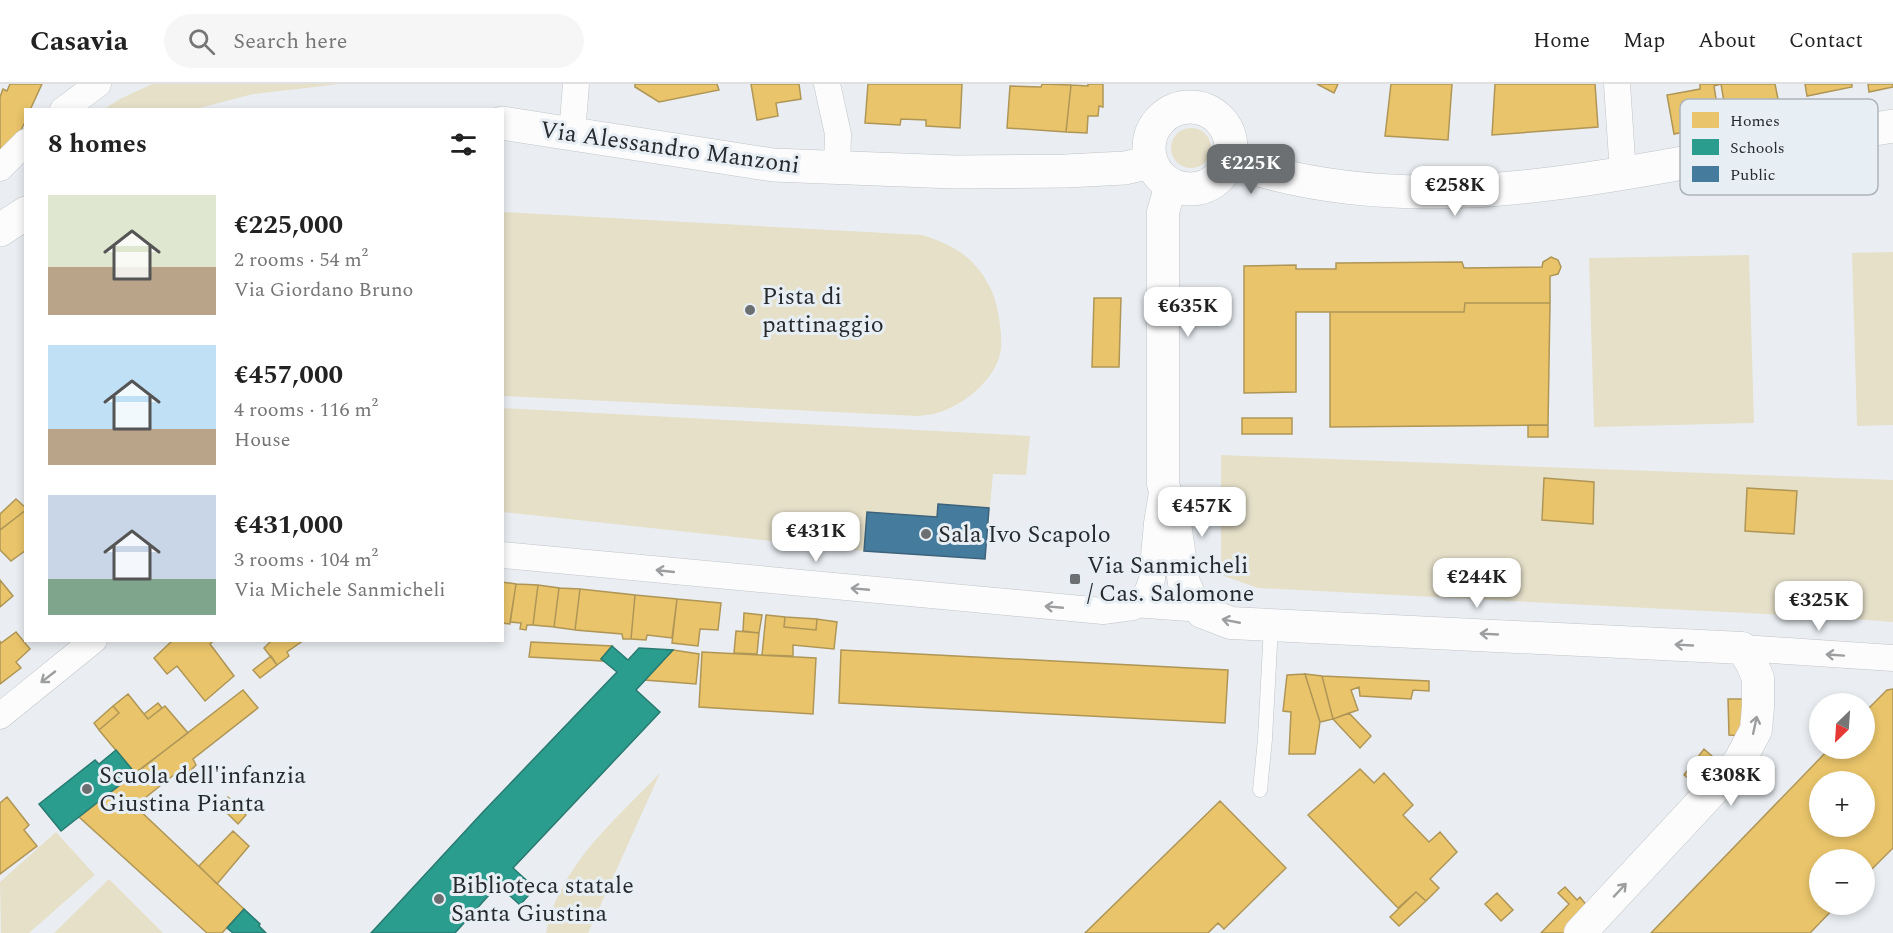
<!DOCTYPE html>
<html lang="en">
<head>
<meta charset="utf-8">
<style>
	body { margin:0; font-family:Spectral,serif; background:#f6f6f6; color:#222; height:100vh; display:flex; flex-direction:column; font-size:22px; white-space:nowrap }
	* { box-sizing:border-box; margin:0 }
	p { font-size:20px; color:#767676 }
	.icon { flex:none; width:33px; height:33px; fill:none; stroke:currentColor; stroke-width:2; stroke-linecap:round; stroke-linejoin:round }
	.map { position:relative; flex:1; overflow:hidden }
	.sheet { position:absolute; left:24px; top:24px; width:480px; height:534px; display:flex; flex-direction:column; background:#fff; border-radius:0px; box-shadow:0 3px 9px #0003 }
	.sheet>* { flex:none }
	.needle { width:39px; rotate:205deg }
	.buttons { position:absolute; left:1809px; top:609px; display:grid; gap:12px }
	.buttons a { display:grid; place-items:center; width:66px; height:66px; border-radius:50%; background:#fff; box-shadow:0 3px 9px #0003; font-size:30px }
	.price { position:absolute; translate:-50% -51px; padding:0 14px; border-radius:12px; background:#fff; color:#222; font-size:20px; line-height:39px; filter:drop-shadow(0 2px 3px #0008) }
	.price::after { content:''; position:absolute; left:50%; top:36px; width:18px; height:14px; margin-left:-9px; background:inherit; clip-path:polygon(0 0,100% 0,50% 100%) }
	.price.current { background:#6b6f71; color:#fff }
	ul { padding:0; list-style:none }
	li { display:flex; align-items:center; gap:18px; height:150px; padding:0 24px }
	li span { display:grid; place-items:center; flex:none; width:168px; height:120px; border-radius:0px; color:#555 }
	li>.icon { margin-inline-start:auto }
	span .icon { width:72px; height:72px; fill:#fffc; stroke-width:1 }
	li b { font-size:26px }
	h2 { display:flex; justify-content:space-between; align-items:center; height:72px; padding:0 24px; font-size:26px }
	header { display:flex; align-items:center; gap:36px; box-sizing:border-box; height:84px; padding:0 30px; background:#fff; border-bottom:2px solid #e0e0e0 }
	header strong { font-size:28px }
	nav { display:flex; gap:33px; margin-inline-start:auto; font-size:21px }
	.search { width:420px; height:54px; background:#f6f6f6; display:flex; align-items:center; gap:15px; box-sizing:border-box; padding:0 21px; border-radius:33px; color:#767676; font-size:22px }
	.map>svg:first-child { display:block }
	.green { fill:#e6e0c9 }
	.homes { fill:#e9c46a; stroke:#af9657; stroke-width:1.5; fill-rule:evenodd }
	.schools { fill:#2a9d8f; stroke:#297a71; stroke-width:1.5 }
	.public { fill:#457b9d; stroke:#3c637b; stroke-width:1.5 }
	.lines { fill:none; stroke-linecap:round; stroke-linejoin:round }
	.service-casing { stroke:#c0c4c7; stroke-width:15 }
	.pedestrian-casing { stroke:#c0c4c7; stroke-width:21 }
	.minor-casing { stroke:#c0c4c7; stroke-width:27 }
	.tertiary-casing { stroke:#c0c4c7; stroke-width:33 }
	.secondary-casing { stroke:#c0c4c7; stroke-width:34 }
	.service { stroke:#fcfcfd; stroke-width:14 }
	.pedestrian { stroke:#fcfcfd; stroke-width:20 }
	.minor { stroke:#fcfcfd; stroke-width:26 }
	.tertiary { stroke:#fcfcfd; stroke-width:32 }
	.secondary { stroke:#fcfcfd; stroke-width:33 }
	.oneway { stroke:#9c9e9f }
	.poi-dot { fill:#6b6f71; stroke:#e7eff5; stroke-width:2 }
	.labels { text-anchor:middle; stroke-width:6; stroke-linejoin:round; paint-order:stroke }
	.street-label { font-size:24px; fill:#272a2c; stroke:#e7eff5 }
	.poi-label { font-size:24px; fill:#272a2c; stroke:#e7eff5; text-anchor:start }
	.key { fill:#e7eff5; stroke:#adb4b9; stroke-width:1.5 }
	.key-label { font-size:16px; fill:#272a2c }
</style>
</head>
<body>
<header>
<strong>Casavia</strong>
<div class="search"><svg class="icon" aria-label="search" viewBox="0 0 24 24"><circle cx="10" cy="10" r="6"/><path d="M15 15l6 6"/></svg>Search here</div>
<nav><a>Home</a><a>Map</a><a>About</a><a>Contact</a></nav>
</header>
<div class="map">
<svg width="1893" height="849" viewBox="0 0 1893 849">
	<rect width="100%" height="100%" fill="#eaeef2"/>
	<path class="green" d="M152 0H340L253 10 196 25H104L120 15Z
		M1171 64a20 20 0 1 1 40 0a20 20 0 1 1-40 0Z
		M503 128 922 151C935 155 948 160 960 168 980 182 994 204 998 228 1000 240 1002 252 1001 265 997 294 967 319 940 328 933 331 925 331 918 332L503 312Z
		M1893 168V341L1857 342 1852 169Z
		M1749 171 1754 339 1594 343 1589 174Z
		M502 324 1030 352 1026 391 993 390 985 475 864 467 503 428Z
		M1221 371 1893 396V538L1842 534 1258 504 1221 491Z
		M660 689 588 849H546C558 783 616 735 660 689Z
		M56 748 95 791 29 849H1L0 798Z
		M109 795 163 849H54Z"/>
	<path class="homes" d="M10 0H42L30 26H26V36L21 46 25 52 0 76V13L3 5 7 7Z
		M635 0H717L719 6 659 18 635 3Z
		M751 0H799L801 15 776 19 778 32 757 36Z
		M868 0H962L960 44 926 42V36L901 35 900 41 865 39Z
		M1042 0 1071 1 1066 48 1007 44 1010 2 1041 3Z
		M1088 0H1103V23L1099 22 1098 32H1088L1087 49 1066 48 1071 1 1088 2Z
		M1317 0H1338L1334 9Z
		M1391 0H1452L1448 56 1385 52Z
		M1495 0H1595L1598 43 1492 51Z
		M1700 0H1721L1714 2 1720 40 1674 50 1667 11 1700 5Z
		M1721 0H1775L1778 15 1725 24Z
		M1805 0H1852V3L1807 12Z
		M1868 0H1893V3L1869 8Z
		M1551 173 1558 176 1561 183 1558 190 1550 192V219H1465L1464 228H1296V308L1244 309V182L1296 181V185H1336V179L1462 178 1464 184 1542 183 1543 178Z
		M1094 214H1121L1119 283H1092Z
		M1465 219H1550L1548 341 1330 343V228H1464Z
		M1242 334H1292V350H1242Z
		M1528 341H1548V353H1528Z
		M1544 394 1594 398 1593 440 1542 436Z
		M1747 404 1797 407 1794 450 1745 447Z
		M16 415 26 424V426L0 446V430Z
		M26 426V466L11 477 0 466V446Z
		M0 496 13 512 0 523Z
		M502 498 516 500 510 540 502 539Z
		M516 500 538 501 533 541H527L526 546 520 545 521 539 510 538Z
		M538 501 559 504 554 543 533 541Z
		M559 504 580 505 575 546 554 543Z
		M580 505 635 511 631 555H623L622 550 575 546Z
		M635 511 677 515 672 554 647 551 646 556 631 555Z
		M677 515 721 519 718 546 700 545 698 562 672 559Z
		M744 529 762 531 759 549 743 547Z
		M766 531 785 533 784 543 816 546 817 535 837 538 834 565 793 561V572L762 571Z
		M785 533 817 535 816 546 784 543Z
		M736 547 759 549 757 570 734 569Z
		M16 548 30 565 16 578 21 584 0 600V557L1 559Z
		M173 556H214L210 560 234 592 205 617 177 582 167 590 154 574Z
		M272 556H304L287 568 289 572 277 581 264 564Z
		M531 558 612 562 601 575 604 577 529 573Z
		M673 566 699 570 696 600 645 596Z
		M841 566 1228 586 1225 639 839 619Z
		M702 568 816 574 813 630 699 623Z
		M271 572 277 581 260 594 253 586Z
		M1305 590 1322 592 1333 635 1320 638Z
		M1305 590 1320 638 1315 670H1289L1291 628 1283 627 1287 591Z
		M1322 592 1429 597V607L1413 606 1411 615 1360 612 1359 603 1351 606 1358 626 1333 635Z
		M1893 605V764L1864 793V776H1820V820H1838L1810 849H1651L1830 664H1864V629L1887 606ZM1820 698H1864V742H1820Z
		M243 606 258 624 193 675 196 681 185 692 180 686 135 722 244 825 222 849H207L79 733Z
		M128 610 148 635 165 622 188 649 135 689 99 646 119 629 113 622Z
		M1728 615H1747L1743 652 1729 651Z
		M158 619 162 624 148 635 144 630Z
		M113 622 119 629 99 646 94 639Z
		M1349 629 1371 652 1360 664 1333 635Z
		M1704 665 1720 679 1700 704 1684 691Z
		M1360 685 1374 699 1384 689 1413 721 1403 731 1429 758 1440 748 1457 768 1430 795 1439 804 1426 817 1416 808 1398 824 1308 731Z
		M7 713 29 741 24 746 37 762 0 790V719Z
		M228 713 246 731 238 740 220 722Z
		M1220 717 1286 784 1224 845 1218 839 1208 849H1085Z
		M233 747 249 762 217 800 199 782Z
		M1565 803 1577 816 1580 813 1588 823 1564 849H1541L1569 820 1558 809Z
		M1416 808 1426 817 1399 842 1390 833Z
		M1497 809 1513 826 1501 837 1485 820Z"/>
	<path class="schools" d="M612 562 628 576 639 564 673 566 636 606 660 628 513 784 535 804 520 821 498 801 455 849H371L482 729 617 588 601 575Z
		M116 666 135 689 61 747 39 720 95 676 99 680Z
		M244 825 260 840 259 842 266 849H233L227 844Z"/>
	<path class="public" d="M938 420 989 424 985 475 864 467 867 428 937 433Z"/>
	<g class="lines">
		<defs>
			<path id="service" d="M1260 706 1265 655 1271 542"/>
			<path id="pedestrian" d="M1133 523 1202 528"/>
			<path id="minor" d="M827 0 838 50 837 84
				M1617 0 1623 90
				M63 26 98 0
				M572 50 576 0
				M0 84 26 58
				M502 471 1103 527 1133 523 1147 509 1152 495 1157 439 1163 402
				M1742 564 1893 574
				M0 632 94 556"/>
			<path id="tertiary" d="M1171 101 1163 128V400L1175 440 1184 499 1191 514 1202 528 1231 539 1742 564 1751 578 1758 594V623L1756 646 1739 678 1580 849"/>
			<path id="secondary" d="M1149 64a41 41 0 1 1 82 0a41 41 0 1 1-82 0Z
				M502 39 773 81 954 88 1066 87 1125 84 1151 78
				M1230 77C1387 131 1546 104 1705 75 1768 63 1830 52 1893 42
				M0 146 26 129"/>
		</defs>
		<use href="#service" class="service-casing"/>
		<use href="#pedestrian" class="pedestrian-casing"/>
		<use href="#minor" class="minor-casing"/>
		<use href="#tertiary" class="tertiary-casing"/>
		<use href="#secondary" class="secondary-casing"/>
		<use href="#service" class="service"/>
		<use href="#pedestrian" class="pedestrian"/>
		<use href="#minor" class="minor"/>
		<use href="#tertiary" class="tertiary"/>
		<use href="#secondary" class="secondary"/>
	</g>
	<defs><path id="oneway-shaft" d="M-6 0H5M1.5-3L5.5 0L1.5 3" fill="none" stroke-width="1.6" stroke-linecap="round" stroke-linejoin="round" transform="scale(1.5)"/></defs>
	<g class="oneway">
		<use href="#oneway-shaft" transform="translate(665 487) rotate(-174)"/>
		<use href="#oneway-shaft" transform="translate(860 505) rotate(-175)"/>
		<use href="#oneway-shaft" transform="translate(1054 523) rotate(-175)"/>
		<use href="#oneway-shaft" transform="translate(1231 537) rotate(-169)"/>
		<use href="#oneway-shaft" transform="translate(1489 550) rotate(-177)"/>
		<use href="#oneway-shaft" transform="translate(1684 561) rotate(-177)"/>
		<use href="#oneway-shaft" transform="translate(1835 571) rotate(-176)"/>
		<use href="#oneway-shaft" transform="translate(48 593) rotate(142)"/>
		<use href="#oneway-shaft" transform="translate(1755 641) rotate(-78)"/>
		<use href="#oneway-shaft" transform="translate(1620 806) rotate(-47)"/>
	</g>
	<g class="poi-dot">
		<circle cx="750" cy="226" r="6"/>
		<circle cx="926" cy="450" r="6"/>
		<rect x="1069" y="489" width="12" height="12" rx="3"/>
		<circle cx="87" cy="705" r="6"/>
		<circle cx="439" cy="815" r="6"/>
	</g>
	<g class="labels">
		<g class="street-label">
			<text transform="translate(670 63) rotate(8)" y="8">Via Alessandro Manzoni</text>
		</g>
		<g class="poi-label">
			<text x="762" y="220">Pista di<tspan x="762" dy="28">pattinaggio</tspan></text>
			<text x="938" y="458">Sala Ivo Scapolo</text>
			<text x="1087" y="489">Via Sanmicheli<tspan x="1087" dy="28">/ Cas. Salomone</tspan></text>
			<text x="99" y="699">Scuola dell'infanzia<tspan x="99" dy="28">Giustina Pianta</tspan></text>
			<text x="451" y="809">Biblioteca statale<tspan x="451" dy="28">Santa Giustina</tspan></text>
		</g>
	</g>
	<rect x="1680" y="15" width="198" height="96" rx="9" class="key"/>
	<rect x="1692" y="28" width="27" height="16" fill="#e9c46a"/>
	<rect x="1692" y="55" width="27" height="16" fill="#2a9d8f"/>
	<rect x="1692" y="82" width="27" height="16" fill="#457b9d"/>
	<g class="key-label">
		<text x="1730" y="42">Homes</text>
		<text x="1730" y="69">Schools</text>
		<text x="1730" y="96">Public</text>
	</g>
</svg>
<div class="buttons">
<a><svg class="needle" viewBox="-14 -14 28 28"><path d="M0-13l5 13h-10z" fill="#e53935"/><path d="M0 13l5-13h-10z" fill="#767676"/></svg></a>
<a>+</a>
<a>−</a>
</div>
<b class="price current" style="left:1251px;top:111px">€225K</b>
<b class="price" style="left:1455px;top:133px">€258K</b>
<b class="price" style="left:1188px;top:254px">€635K</b>
<b class="price" style="left:1202px;top:454px">€457K</b>
<b class="price" style="left:816px;top:479px">€431K</b>
<b class="price" style="left:1477px;top:525px">€244K</b>
<b class="price" style="left:1819px;top:548px">€325K</b>
<b class="price" style="left:1731px;top:723px">€308K</b>
<section class="sheet">
<h2>8 homes<svg class="icon" aria-label="filters" viewBox="0 0 24 24"><path d="M4 7h16M4 17h16"/><circle cx="9" cy="7" r="2"/><circle cx="15" cy="17" r="2"/></svg></h2>
<ul>
<li><span style="background:linear-gradient(#dfe7d0 60%,#b9a48a 0)"><svg class="icon" aria-label="home" viewBox="0 0 24 24"><path d="M3 11l9-7 9 7M6 9v11h12V9"/></svg></span><div><b>€225,000</b><p>2 rooms · 54 m²</p><p>Via Giordano Bruno</p></div></li>
<li><span style="background:linear-gradient(#bfe0f5 70%,#b9a48a 0)"><svg class="icon" aria-label="home" viewBox="0 0 24 24"><path d="M3 11l9-7 9 7M6 9v11h12V9"/></svg></span><div><b>€457,000</b><p>4 rooms · 116 m²</p><p>House</p></div></li>
<li><span style="background:linear-gradient(#c9d6e8 70%,#7fa58c 0)"><svg class="icon" aria-label="home" viewBox="0 0 24 24"><path d="M3 11l9-7 9 7M6 9v11h12V9"/></svg></span><div><b>€431,000</b><p>3 rooms · 104 m²</p><p>Via Michele Sanmicheli</p></div></li>
</ul>
</section>
</div>
</body>
</html>
